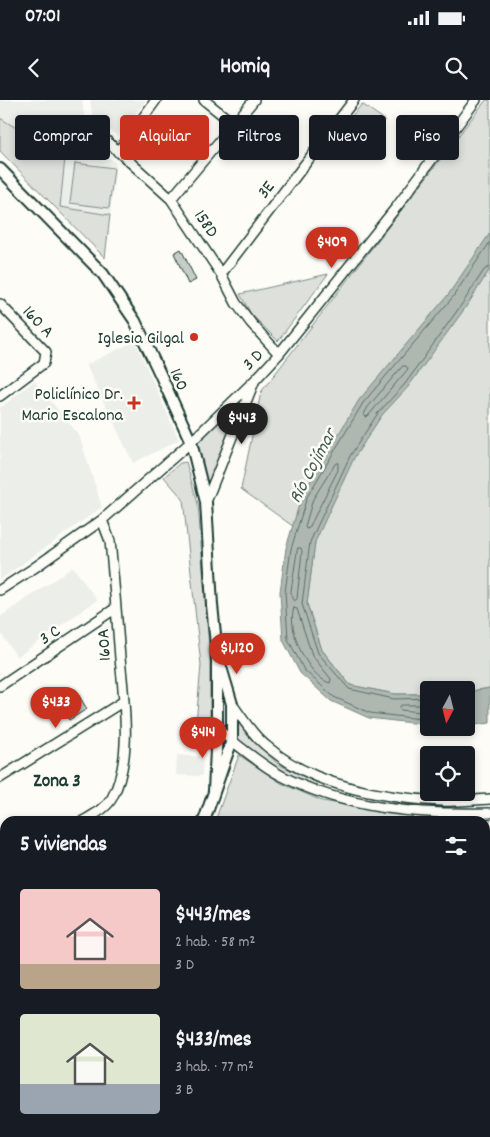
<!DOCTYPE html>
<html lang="es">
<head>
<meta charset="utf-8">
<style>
	body { margin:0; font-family:Dekko,sans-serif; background:#242831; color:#f1f3f6; height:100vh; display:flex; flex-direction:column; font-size:19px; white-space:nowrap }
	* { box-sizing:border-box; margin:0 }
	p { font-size:16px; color:#9ea1a6 }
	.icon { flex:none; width:28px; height:28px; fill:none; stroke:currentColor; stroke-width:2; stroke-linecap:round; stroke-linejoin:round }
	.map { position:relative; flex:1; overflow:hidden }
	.drawer { position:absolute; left:0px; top:716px; width:490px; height:321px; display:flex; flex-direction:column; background:#171b24; border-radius:15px 15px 0 0; box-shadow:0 2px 8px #0003 }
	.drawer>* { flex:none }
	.top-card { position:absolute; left:15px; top:15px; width:460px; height:45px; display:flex; gap:10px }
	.needle { width:32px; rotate:187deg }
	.buttons { position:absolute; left:420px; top:581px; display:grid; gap:10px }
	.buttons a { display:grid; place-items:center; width:55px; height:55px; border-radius:5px; background:#171b24; box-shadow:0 2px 8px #0003; font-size:25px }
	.price { position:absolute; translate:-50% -42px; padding:0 11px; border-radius:18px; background:#c8321e; color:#fff; font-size:16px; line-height:32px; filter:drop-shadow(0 1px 2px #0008) }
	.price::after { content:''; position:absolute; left:50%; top:30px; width:15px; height:11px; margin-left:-8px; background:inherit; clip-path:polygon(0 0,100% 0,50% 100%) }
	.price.active { background:#222; color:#fff }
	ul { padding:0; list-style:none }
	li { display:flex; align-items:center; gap:15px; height:125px; padding:0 20px }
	li span { display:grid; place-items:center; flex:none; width:140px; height:100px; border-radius:5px; color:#555 }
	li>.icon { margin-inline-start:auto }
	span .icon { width:60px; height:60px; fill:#fffc; stroke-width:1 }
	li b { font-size:21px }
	h2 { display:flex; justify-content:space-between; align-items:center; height:60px; padding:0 20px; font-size:21px }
	.tag { padding:0 18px; border-radius:5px; background:#171b24; box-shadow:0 2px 8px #0003; font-size:18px; line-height:45px }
	.tag.active { background:#c8321e; color:#fff }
	.status { display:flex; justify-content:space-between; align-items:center; height:35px; padding:0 25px; background:#171b24; direction:ltr }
	.status svg { height:14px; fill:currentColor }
	header { display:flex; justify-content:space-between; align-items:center; height:65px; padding:0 20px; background:#171b24; font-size:22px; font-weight:700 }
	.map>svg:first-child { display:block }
	.built { fill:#eceee9 }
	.green { fill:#dde0db; stroke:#7e8e88 }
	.water { fill:#aeb8b1; stroke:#75877f }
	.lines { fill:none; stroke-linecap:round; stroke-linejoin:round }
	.shore { stroke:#586e66; stroke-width:1 }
	.building { fill:#c6cdc7; stroke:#1f3d34 }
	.minor-casing { stroke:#1f3d34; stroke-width:12 }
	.major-casing { stroke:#1f3d34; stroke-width:14 }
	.minor { stroke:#fdfcf7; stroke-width:9 }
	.major { stroke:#fdfcf7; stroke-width:10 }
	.poi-dot { fill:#c8321e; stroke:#fdfcf7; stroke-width:2 }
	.labels { text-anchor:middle; stroke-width:5; stroke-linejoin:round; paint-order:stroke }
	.street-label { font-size:18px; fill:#1f3d34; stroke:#fdfcf7 }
	.poi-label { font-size:18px; fill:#1f3d34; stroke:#fdfcf7; text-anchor:end }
	.water-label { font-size:19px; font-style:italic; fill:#435c53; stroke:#fdfcf7 }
	.neighbourhood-label { font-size:19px; font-weight:bold; fill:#1f3d34; stroke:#fdfcf7 }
</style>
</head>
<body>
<div class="status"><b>07:01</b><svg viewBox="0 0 49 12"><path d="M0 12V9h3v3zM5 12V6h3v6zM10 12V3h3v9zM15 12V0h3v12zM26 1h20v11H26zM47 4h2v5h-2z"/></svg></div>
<header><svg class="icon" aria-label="back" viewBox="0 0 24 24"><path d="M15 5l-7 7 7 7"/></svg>Homiq<svg class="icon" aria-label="search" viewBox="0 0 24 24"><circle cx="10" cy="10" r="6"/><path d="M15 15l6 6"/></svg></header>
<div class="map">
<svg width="490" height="1037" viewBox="0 0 490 1037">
	<rect width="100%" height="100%" fill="#fdfcf7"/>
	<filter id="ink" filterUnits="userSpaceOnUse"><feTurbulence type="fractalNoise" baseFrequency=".02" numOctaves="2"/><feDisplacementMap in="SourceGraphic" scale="10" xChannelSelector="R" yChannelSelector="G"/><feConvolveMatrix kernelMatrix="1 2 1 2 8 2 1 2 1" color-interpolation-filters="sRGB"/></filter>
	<g filter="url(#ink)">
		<path class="built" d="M0 0H82L87 35 116 64 110 115 59 107 65 58 0 18Z
			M90 0H146L118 36 93 19Z
			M135 241 179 340 133 363 86 265Z
			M34 281 79 335 102 407 0 480V308Z
			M73 467 97 500 17 557 0 532V517Z
			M177 655 203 657 202 676 176 675Z"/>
		<path class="green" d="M486 0H490V588L466 592V590H429V594H395L350 585 322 550 307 504 315 442 241 389 261 292Z
			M362 4 385 20 333 39Z
			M0 18 65 58 60 107 110 115 105 158 0 51Z
			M75 63 114 68 109 108 70 103Z
			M328 174 278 241 251 214 240 194Z
			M244 295 207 386 195 341Z
			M186 362 198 404 210 561V650L194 647 201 565 183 399 164 377 180 363Z
			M236 619 247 635 278 664 317 683 315 687 275 667 237 638Z
			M239 655 281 683 322 701 441 720 490 719V887L485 891V721H215Z
			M5 886V1032H222L225 1037H0V889Z
			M240 1033H329L321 1037H243Z"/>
		<path class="water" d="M490 133V169L468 204 408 287 382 315 354 358 315 442 307 504 322 550 350 585 395 594H429V625L369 618 331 601 300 573 283 540 280 492 286 448 302 395 359 300 448 195Z
			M490 588V623L466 626V592Z"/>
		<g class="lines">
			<path class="shore" d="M403 266H406L408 269 368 316 365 317 364 314 368 307Z
				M338 363V370L309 428 306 429 305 426 313 399 335 364Z
				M298 448H301L302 451 297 499 294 501 291 492Z
				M294 508 297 509 312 555 331 579 330 583C308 577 286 529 294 508Z
				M429 598 394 599 349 589 318 553 302 504 310 442 350 356 378 313 405 284 464 201 484 170 490 167
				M429 605H401L399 608 401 610 429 613
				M429 620 370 613 334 597 304 570 288 539 285 492 291 449 307 397 363 303 452 198 490 142"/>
		</g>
		<path class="building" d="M181 149 196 180 188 184 174 153Z
			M75 589 87 609 69 620 57 600Z"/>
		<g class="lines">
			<defs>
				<path id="minor" d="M204 0 235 25
					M89 25 171 99 221 174 236 203 251 223 279 254
					M118 52 156 0
					M171 99 254 0
					M221 174 354 0
					M0 204 46 252 44 263 0 296
					M206 402 254 282
					M0 490 34 468 102 420 191 342 256 279 279 254 398 105 476 0
					M0 586 116 508
					M232 604C243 619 254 637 269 648 314 686 383 698 441 701 457 702 474 700 490 699
					M217 629C238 645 259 664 282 676 345 709 420 715 490 713
					M0 678 124 601
					M83 721C93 715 106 709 112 698 133 659 124 601 120 558 117 519 114 480 110 441L102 420
					M0 766 5 763
					M231 1032 234 1037"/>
				<path id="major" d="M0 69 103 174 135 221 161 276 191 342 206 402 212 505 217 554V629L214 691
					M204 721 232 640V604L220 564
					M0 876 5 874"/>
			</defs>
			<use href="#minor" class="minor-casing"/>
			<use href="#major" class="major-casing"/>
			<use href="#minor" class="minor"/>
			<use href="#major" class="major"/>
		</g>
	</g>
	<g class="poi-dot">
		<circle cx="194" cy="237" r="5"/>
		<path d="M131.5 295.5h5v5h5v5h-5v5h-5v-5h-5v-5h5z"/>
	</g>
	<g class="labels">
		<g class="street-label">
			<text transform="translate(265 89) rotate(-53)" y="6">3E</text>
			<text transform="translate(207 123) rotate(56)" y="6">158D</text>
			<text transform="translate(39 221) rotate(46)" y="6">160 A</text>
			<text transform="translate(252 259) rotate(-46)" y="6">3 D</text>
			<text transform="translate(180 279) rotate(66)" y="6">160</text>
			<text transform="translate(49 534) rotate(-34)" y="6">3 C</text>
			<text transform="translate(103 545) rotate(-94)" y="6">160A</text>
		</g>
		<g class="poi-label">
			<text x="184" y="243">Iglesia Gilgal</text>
			<text x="123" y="299">Policlínico Dr.<tspan x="123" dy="21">Mario Escalona</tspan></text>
		</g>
		<g class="water-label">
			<text transform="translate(311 365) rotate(-62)" y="7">Río Cojímar</text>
		</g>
		<g class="neighbourhood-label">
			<text x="57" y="686">Zona 3</text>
		</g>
	</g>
</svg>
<div class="buttons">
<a><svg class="needle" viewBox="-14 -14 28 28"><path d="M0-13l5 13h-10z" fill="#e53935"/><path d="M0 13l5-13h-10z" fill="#9ea1a6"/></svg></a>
<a><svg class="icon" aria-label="locate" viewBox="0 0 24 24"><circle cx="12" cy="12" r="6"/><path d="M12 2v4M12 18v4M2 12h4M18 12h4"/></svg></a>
</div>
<b class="price" style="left:332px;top:169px">$409</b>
<b class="price active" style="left:242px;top:345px">$443</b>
<b class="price" style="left:237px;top:575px">$1,120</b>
<b class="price" style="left:56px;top:629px">$433</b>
<b class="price" style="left:203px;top:659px">$414</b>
<div class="top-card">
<a class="tag">Comprar</a>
<a class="tag active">Alquilar</a>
<a class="tag">Filtros</a>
<a class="tag">Nuevo</a>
<a class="tag">Piso</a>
</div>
<section class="drawer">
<h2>5 viviendas<svg class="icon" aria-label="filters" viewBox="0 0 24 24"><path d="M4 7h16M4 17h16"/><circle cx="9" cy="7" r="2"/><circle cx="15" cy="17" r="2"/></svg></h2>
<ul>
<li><span style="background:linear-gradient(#f6c9c9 75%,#b9a48a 0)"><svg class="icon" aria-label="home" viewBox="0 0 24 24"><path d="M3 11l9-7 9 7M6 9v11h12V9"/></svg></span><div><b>$443/mes</b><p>2 hab. · 58 m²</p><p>3 D</p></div></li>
<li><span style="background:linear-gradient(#dfe7d0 70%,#9aa5b1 0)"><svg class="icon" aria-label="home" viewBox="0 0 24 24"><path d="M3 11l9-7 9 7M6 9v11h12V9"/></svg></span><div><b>$433/mes</b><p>3 hab. · 77 m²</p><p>3 B</p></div></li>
</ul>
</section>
</div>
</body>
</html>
